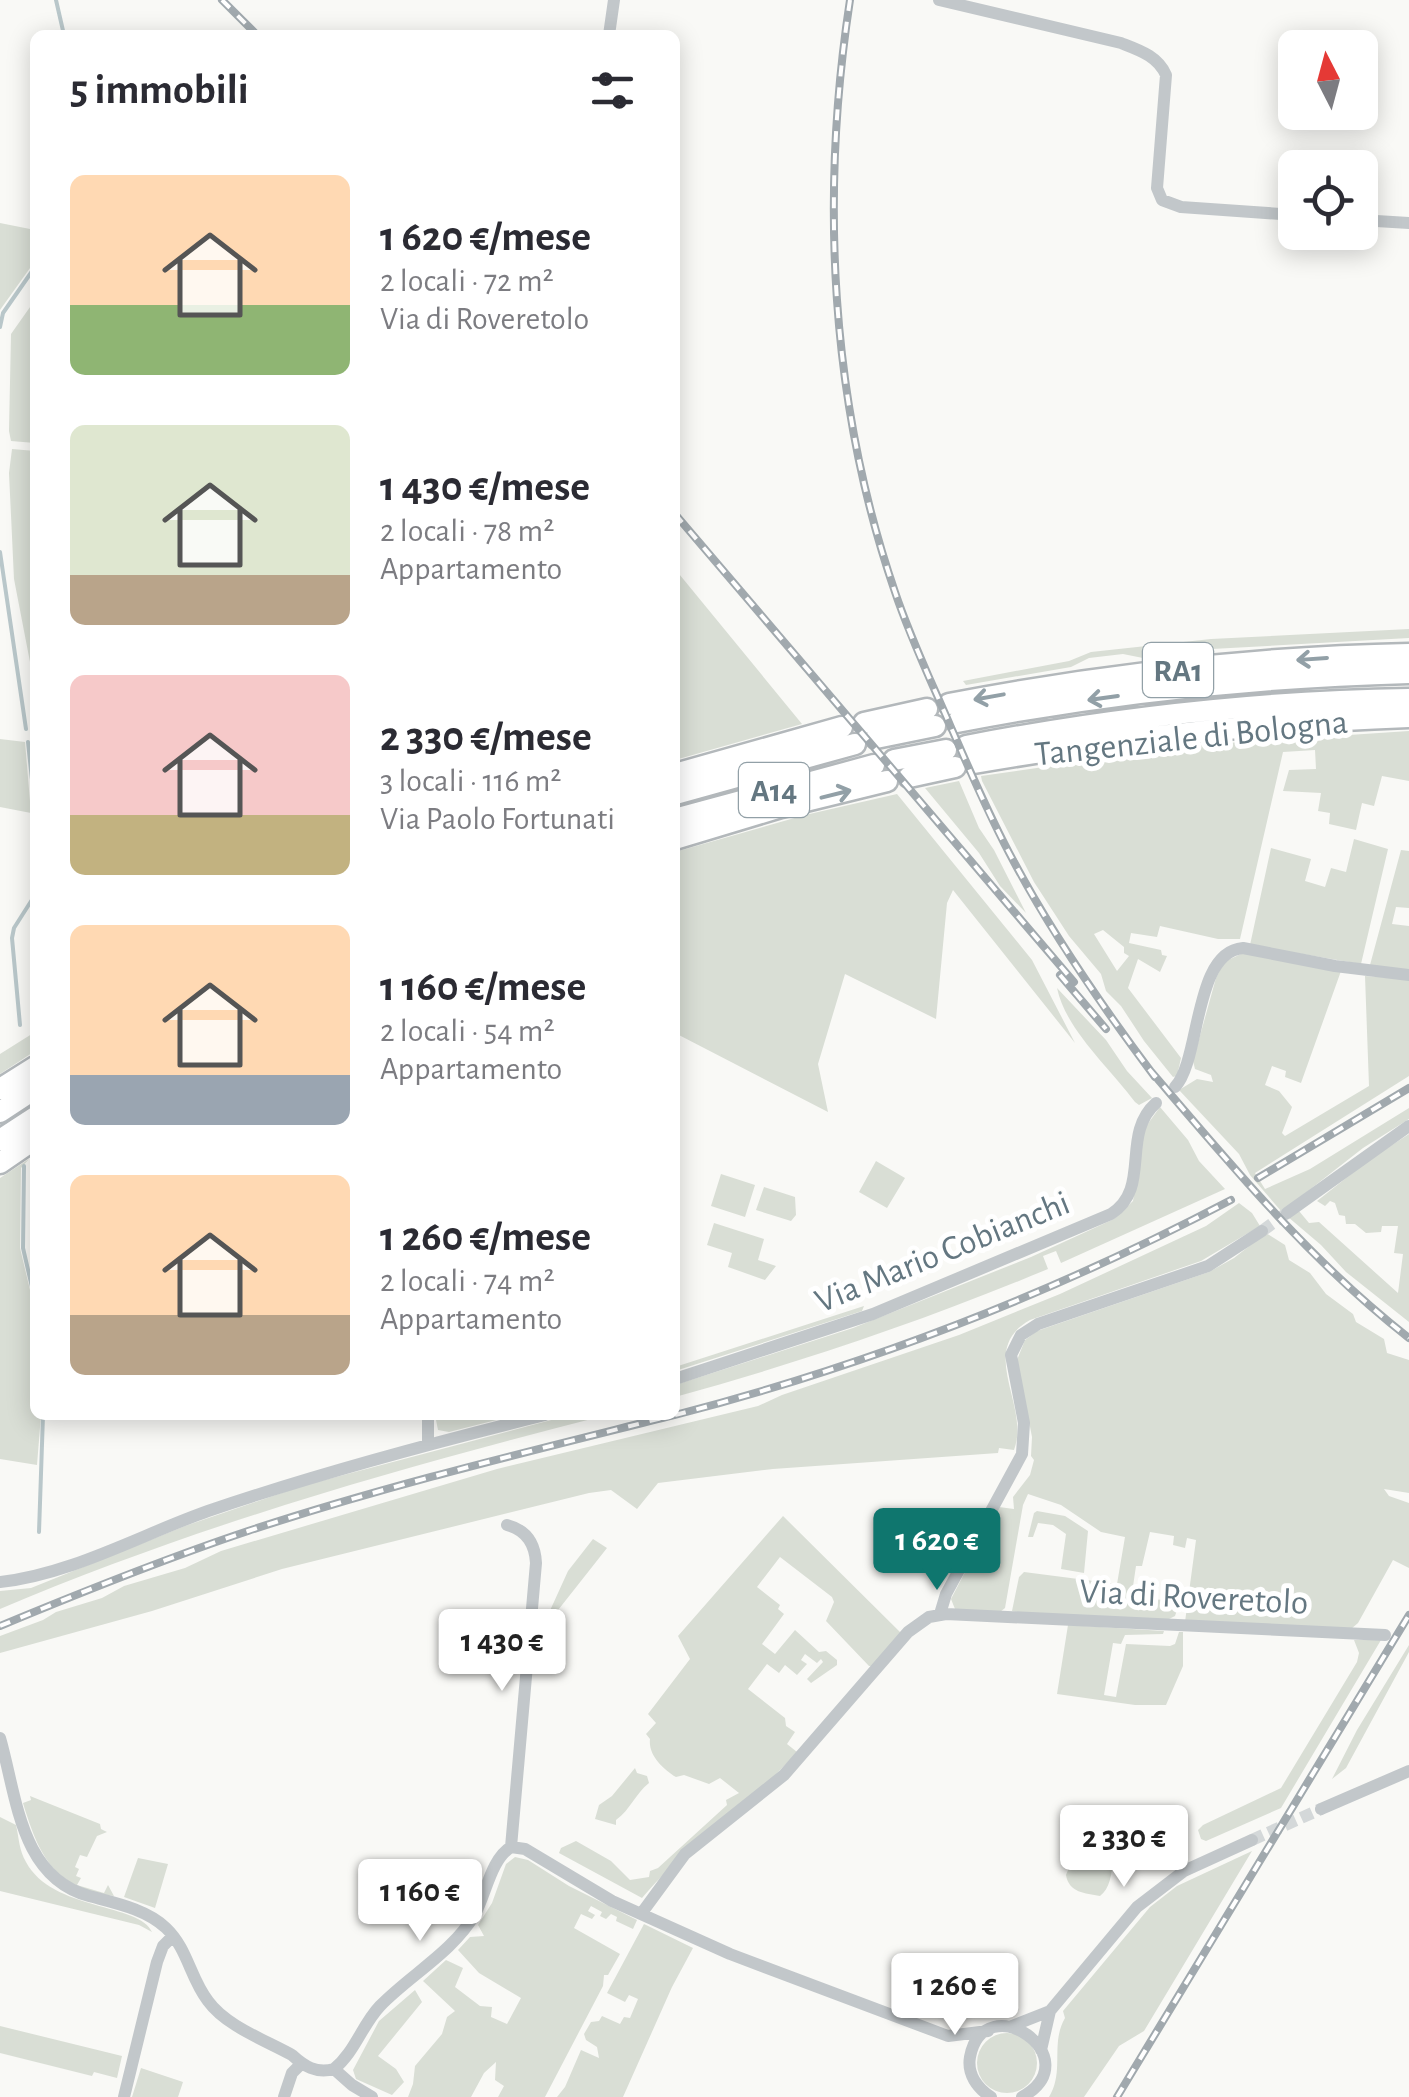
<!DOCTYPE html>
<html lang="it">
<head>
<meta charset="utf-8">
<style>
	body { margin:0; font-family:"Alegreya Sans",sans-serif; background:#f7f7f7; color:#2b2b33; height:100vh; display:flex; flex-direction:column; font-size:38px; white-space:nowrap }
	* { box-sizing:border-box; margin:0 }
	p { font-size:32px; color:#7c7c81 }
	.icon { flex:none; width:55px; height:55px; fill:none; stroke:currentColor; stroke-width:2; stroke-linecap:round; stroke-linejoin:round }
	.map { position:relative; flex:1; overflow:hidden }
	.side { position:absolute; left:30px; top:30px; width:650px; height:1390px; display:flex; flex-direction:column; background:#fff; border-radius:15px; box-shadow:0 5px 25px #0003 }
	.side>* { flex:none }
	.needle { width:65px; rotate:354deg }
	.tools { position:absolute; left:1278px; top:30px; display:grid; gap:20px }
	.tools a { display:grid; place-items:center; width:100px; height:100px; border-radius:15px; background:#fff; box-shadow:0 5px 25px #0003; font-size:50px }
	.price { position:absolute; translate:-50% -85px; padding:0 22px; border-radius:10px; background:#fff; color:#222; font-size:32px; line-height:65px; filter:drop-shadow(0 2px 5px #0008) }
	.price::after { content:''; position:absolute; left:50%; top:60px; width:30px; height:22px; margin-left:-15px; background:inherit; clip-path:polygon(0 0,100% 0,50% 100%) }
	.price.active { background:#0f766e; color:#fff }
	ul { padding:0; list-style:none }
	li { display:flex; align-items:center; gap:30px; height:250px; padding:0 40px }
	li span { display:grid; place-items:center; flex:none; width:280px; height:200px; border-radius:15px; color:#555 }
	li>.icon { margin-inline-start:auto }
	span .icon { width:120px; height:120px; fill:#fffc; stroke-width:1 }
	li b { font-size:42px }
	h2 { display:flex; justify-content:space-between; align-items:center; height:120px; padding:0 40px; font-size:42px }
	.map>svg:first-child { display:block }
	.green { fill:#d9ded5; fill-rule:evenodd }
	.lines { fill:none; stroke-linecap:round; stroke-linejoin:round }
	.stream { stroke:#b9c7ca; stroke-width:4 }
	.minor-tunnel { stroke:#d4d8d9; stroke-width:12; stroke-dasharray:12 6; stroke-linecap:butt }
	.highway-casing { stroke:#b3b8bb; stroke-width:25 }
	.minor { stroke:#c2c7ca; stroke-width:12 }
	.highway { stroke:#fff; stroke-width:20 }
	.rail-casing { stroke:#a1a9ae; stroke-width:8 }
	.rail { stroke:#fff; stroke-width:4; stroke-dasharray:11; stroke-linecap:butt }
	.oneway { stroke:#92a0a7 }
	.labels { text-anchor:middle; stroke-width:10; stroke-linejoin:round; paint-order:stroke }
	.shield { fill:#fff; stroke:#92a0a7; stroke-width:2.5 }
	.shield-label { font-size:32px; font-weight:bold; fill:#647781 }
	.street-label { font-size:35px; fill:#647781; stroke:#fff }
</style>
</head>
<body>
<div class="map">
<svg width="1409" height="2097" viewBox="0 0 1409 2097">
	<rect width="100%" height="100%" fill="#f9f9f6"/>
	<path class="green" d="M0 223 35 230V261L0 310Z
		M35 300 32 422 35 423V443L11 441 9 431 11 334Z
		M12 449 35 451V688L14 579 9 473Z
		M675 569 802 724 675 760Z
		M1409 629V638L1212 649 1143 658 1123 654 1089 658 1071 667 966 685 963 681 1069 661 1091 652 1211 639Z
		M1409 731V781L1382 776 1374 806 1362 803 1356 830 1329 824 1330 813 1318 811 1321 793 1283 791 1289 770 1316 769 1315 750 1283 752 1240 939H1218L1160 926 1157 937 1131 933 1129 943 1161 950 1162 955 1167 956 1160 972 1138 959 1128 988 1181 1058 1177 1076 1173 1077 1144 1041 1121 1006 1106 991 1101 974 1069 936 1034 882 982 781 981 776 1197 745ZM1103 930 1124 947V953L1129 956 1117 971 1094 934Z
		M0 739 25 742 31 813 0 807Z
		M959 781 979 828 994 850 1026 913 1000 886 979 853 925 788Z
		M897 794 1032 960 1075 1043 953 890 947 903 936 1019 845 974 818 1064 828 1112 675 1033V852L805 815Z
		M1354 839 1388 849 1361 964 1250 945 1271 848 1311 859 1305 881 1325 887 1331 868 1346 872Z
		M1401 850 1409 851V908L1396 907 1392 924 1409 926V970L1370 965Z
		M1243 953 1341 971 1301 1083 1285 1077 1286 1071 1272 1066 1265 1085 1279 1091 1292 1107 1282 1133 1285 1136 1369 1086 1365 976 1409 979V1076L1255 1173 1265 1189 1310 1169 1409 1108V1119L1363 1148 1285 1209 1299 1211 1309 1223 1319 1222 1398 1293 1403 1254 1394 1253 1398 1226H1382L1381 1232 1366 1233 1355 1224H1346L1345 1216 1339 1215 1335 1203 1330 1201 1325 1206 1317 1201 1369 1160 1409 1134V1322L1346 1272 1321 1245 1281 1211 1250 1175 1239 1154 1179 1090 1197 1079 1213 1082 1211 1075 1195 1069 1193 1061 1216 978 1224 962Z
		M1057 988 1106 1040 1127 1071 1152 1098 1139 1105 1135 1102C1109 1067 1066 1030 1057 988Z
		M35 1032V1051L0 1074V1054Z
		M1160 1107 1188 1140 1199 1161 1225 1189 1061 1263 1056 1251 1043 1256 1048 1269C926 1320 802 1362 675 1397V1385L853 1328 1031 1257 1114 1219 1133 1201 1144 1129Z
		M29 1159 21 1168 20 1248 35 1311V1415H41L37 1465 0 1459V1178Z
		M876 1161 905 1178 887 1208 859 1192Z
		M721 1174 755 1185 745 1217 711 1206Z
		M764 1187 795 1197 796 1215 791 1221 756 1210Z
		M1239 1203 1252 1213 1260 1226 1201 1261 1030 1320C976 1350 1031 1406 1014 1450L999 1448 998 1453 773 1469 658 1483 637 1509 611 1490 589 1493 282 1569 152 1611 0 1653V1636L43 1620 56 1612 102 1598 124 1586 185 1568 221 1551 497 1469 758 1406 782 1395 959 1335 1060 1294 1206 1226Z
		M714 1223 764 1239 758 1260 776 1266 765 1280 728 1267 732 1253 707 1245Z
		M1266 1233 1285 1245 1289 1260 1310 1273 1326 1294 1353 1314 1356 1322 1384 1339 1387 1353 1409 1360V1493L1384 1489 1389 1496 1409 1503V1568L1393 1560 1358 1623 1351 1629 1185 1622 1196 1540 1187 1538 1185 1548 1173 1545 1174 1536 1150 1532 1142 1566H1136L1131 1600C1148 1604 1162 1594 1179 1604L1175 1616 1167 1620 1019 1613 1012 1611 1019 1577 1024 1572 1117 1584 1125 1537 1101 1532 1061 1505 1028 1494 1023 1505 1005 1608 1000 1612 955 1609 951 1599 999 1507 1014 1509 1013 1497 1030 1475 1034 1460 1031 1456 1032 1437 1017 1360 1025 1340 1037 1331 1209 1272 1234 1258Z
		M864 1306 862 1311 675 1371V1367Z
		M435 1415H516L449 1432 438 1430Z
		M570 1415H607C399 1468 198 1525 0 1609V1591L31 1588 185 1526 302 1486Z
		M1037 1511 1065 1516 1088 1531 1084 1573 1061 1569 1066 1534 1053 1525 1038 1523 1033 1537H1028L1034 1513Z
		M783 1516 901 1633 872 1666H869L826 1621 834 1602 832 1597 780 1557 757 1587 780 1605 778 1609 784 1614 762 1644 775 1654 795 1630 819 1652 826 1651 837 1660V1665L811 1683 807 1679 823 1662 821 1659 817 1663 805 1654 801 1660 807 1664 797 1675 785 1665 779 1673 767 1664 748 1689 785 1718 786 1726 795 1732 787 1744 797 1752C750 1806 688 1843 642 1898L559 1853 561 1848 576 1841 611 1861 630 1880 649 1877 650 1871 658 1868 727 1805 726 1800 739 1793 720 1778 709 1784 684 1775 676 1777C663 1769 648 1755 650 1739L646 1734 656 1723 648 1714 690 1659 678 1636Z
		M593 1539 607 1548 551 1619 548 1615 568 1571Z
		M1068 1625 1164 1631 1163 1634 1125 1635 1121 1644 1113 1643 1104 1695 1116 1697 1126 1644 1170 1646 1175 1644 1179 1632H1183V1666L1166 1705H1135L1057 1694Z
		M1354 1640H1381L1281 1808 1206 1841 1201 1839 1198 1830 1203 1825 1281 1788 1357 1662 1359 1653Z
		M1409 1645V1652L1346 1768 1332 1779 1357 1730Z
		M635 1768 637 1773 647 1776 649 1783C635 1794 631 1809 616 1820V1825L595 1819 599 1805 612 1796Z
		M30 1796 100 1824 101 1829 107 1832 97 1836 87 1857 80 1855 75 1867 79 1869 76 1876 81 1878 77 1885 104 1893 108 1885 114 1896C54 1888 39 1856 23 1803L31 1800Z
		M0 1817 16 1825C19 1838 19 1850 26 1862 52 1911 140 1903 152 1932L139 1925 0 1891Z
		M1104 1832 1110 1834C1114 1851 1115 1886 1100 1896 1085 1893 1069 1893 1066 1875 1072 1860 1079 1845 1090 1833Z
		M1252 1851 1144 2031 1119 2046 1084 2097H1049C1065 2071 1050 2044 1065 2018L1063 2011 1150 1907 1177 1886Z
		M515 1857 528 1860 569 1886 637 1920 633 1929 616 1921 617 1917 611 1914 606 1919 600 1916 602 1912 591 1906 588 1911 595 1915 592 1919 581 1914 574 1928 620 1954 608 1975H604L603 1986 545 2097H498L504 2086 495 2080 496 2062 484 2073 471 2097H408L413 2084 415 2066 442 2034 447 2017 455 2011 423 1981 446 1960 463 1968 455 1987 480 2006 492 2007 491 2017 507 2024 521 1998 479 1973 458 1950 470 1937 484 1936 478 1925 492 1903 506 1864Z
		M138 1858 168 1864 155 1908 124 1897Z
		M644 1924 693 1948 672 1987 623 2097H557L565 2087 581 2050 599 2058 597 2047 586 2040 584 2034 591 2022 599 2021 602 2016 620 2024 624 2017 630 2018 638 1999 629 1995 625 2002 607 1993Z
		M415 1990 422 2002 378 2056 396 2069 404 2082 392 2095 356 2079 353 2070 379 2021Z
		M0 2026 122 2056 117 2078 94 2072 92 2076 0 2053Z
		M977 2063a30 30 0 1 1 60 0a30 30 0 1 1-60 0Z
		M141 2068 183 2082 178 2097H132Z"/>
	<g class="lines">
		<path class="stream" d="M56 0 64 35
			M0 327 3 313 35 267
			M0 552 26 729
			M28 742 35 808
			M20 1025 12 938 14 928 35 895
			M24 1166 23 1248 35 1300
			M39 1532 43 1415"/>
		<path class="minor-tunnel" d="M1262 1231 1287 1213
			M1252 1840 1321 1809"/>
		<defs>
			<path id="highway" d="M949 704C1100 675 1255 657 1409 654
				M957 722C1106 693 1257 677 1409 673
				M864 723 927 709
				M876 738 935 726
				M966 746C1112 718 1260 701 1409 699
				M894 760 946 750
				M974 763C1118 738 1263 722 1409 717
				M675 774 842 727
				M909 777 955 767
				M675 794 855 744
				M675 819 874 765
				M675 839 781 807 887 781
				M0 1089 35 1067
				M0 1112 35 1089
				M0 1140 35 1117
				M0 1163 35 1139"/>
		</defs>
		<use href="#highway" class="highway-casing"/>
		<path class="minor" d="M939 0 1121 43C1139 50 1158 56 1166 75L1157 188 1162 200 1181 207 1295 215
			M609 35 614 0
			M1360 220 1409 223
			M1175 1087C1201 1060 1193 952 1243 948L1335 966 1409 975
			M1287 1213 1409 1126
			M675 1379 873 1314 1111 1214C1152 1188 1120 1135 1156 1103
			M428 1415V1445
			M507 1525C526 1530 535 1543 536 1563L511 1847
			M0 1582C72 1574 140 1535 208 1511 319 1473 432 1443 545 1415
			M940 1614 946 1594 1022 1454 1024 1423 1011 1355 1021 1335 1038 1324 1208 1266 1262 1231
			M0 1738C17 1797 20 1877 89 1896 115 1903 146 1909 166 1928 188 1949 190 1978 208 2001 226 2026 265 2040 292 2055 304 2066 316 2074 334 2069
			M1321 1809 1409 1771
			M511 1847 525 1849 612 1901 730 1954 948 2036 988 2031
			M641 1914 685 1854 784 1775 908 1632 929 1617 946 1614 1385 1635
			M1012 2026 1050 2011
			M1041 2050 1050 2011 1137 1907 1184 1871 1252 1840
			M334 2069C355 2052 362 2025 380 2006 411 1974 452 1953 475 1914 486 1894 491 1859 511 1847
			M334 2069 352 2085 372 2097
			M124 2097 157 1962 163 1946 173 1936
			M284 2097 292 2073 300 2065
			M991 2097C977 2088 967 2074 970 2057 984 1984 1092 2058 1022 2097"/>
		<use href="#highway" class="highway"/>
		<defs>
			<path id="rail" d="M222 0 257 35
				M850 0C820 196 830 403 895 592 910 637 931 681 950 725 970 771 990 818 1014 862 1054 937 1104 1009 1155 1077
				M675 514 1074 982
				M1060 975 1106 1029
				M1149 1069C1231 1165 1309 1260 1409 1338
				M1258 1178 1409 1088
				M675 1415C869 1365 1054 1293 1231 1200
				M0 1626C82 1592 164 1559 248 1531 388 1485 531 1451 674 1415
				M1117 2097 1409 1615"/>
		</defs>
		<use href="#rail" class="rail-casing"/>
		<use href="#rail" class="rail"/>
	</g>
	<defs><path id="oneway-shaft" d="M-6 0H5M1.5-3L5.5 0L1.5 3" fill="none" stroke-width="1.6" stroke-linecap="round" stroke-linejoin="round" transform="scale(2.5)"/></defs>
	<g class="oneway">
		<use href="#oneway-shaft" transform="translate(1312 659) rotate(176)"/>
		<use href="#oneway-shaft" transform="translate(989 697) rotate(170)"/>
		<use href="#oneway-shaft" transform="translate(1103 698) rotate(172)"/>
		<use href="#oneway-shaft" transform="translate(836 794) rotate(-14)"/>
	</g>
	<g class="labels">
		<g class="shield">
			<rect x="1143" y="643" width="70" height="54" rx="8"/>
			<rect x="739" y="763" width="70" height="54" rx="8"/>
		</g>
		<g class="shield-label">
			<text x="1178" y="681">RA1</text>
			<text x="774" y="801">A14</text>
		</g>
		<g class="street-label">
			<text transform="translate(1191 737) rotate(-6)" y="12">Tangenziale di Bologna</text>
			<text transform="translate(942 1251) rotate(-22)" y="12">Via Mario Cobianchi</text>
			<text transform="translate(1194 1596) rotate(3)" y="12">Via di Roveretolo</text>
		</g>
	</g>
</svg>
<div class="tools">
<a><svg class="needle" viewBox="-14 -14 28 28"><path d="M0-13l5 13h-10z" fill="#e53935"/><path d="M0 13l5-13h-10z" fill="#7c7c81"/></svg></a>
<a><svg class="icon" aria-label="locate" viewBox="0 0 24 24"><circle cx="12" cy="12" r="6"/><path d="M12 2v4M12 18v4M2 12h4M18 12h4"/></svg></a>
</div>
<b class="price active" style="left:937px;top:1593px">1 620 €</b>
<b class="price" style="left:502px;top:1694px">1 430 €</b>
<b class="price" style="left:1124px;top:1890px">2 330 €</b>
<b class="price" style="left:420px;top:1944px">1 160 €</b>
<b class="price" style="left:955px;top:2038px">1 260 €</b>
<section class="side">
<h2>5 immobili<svg class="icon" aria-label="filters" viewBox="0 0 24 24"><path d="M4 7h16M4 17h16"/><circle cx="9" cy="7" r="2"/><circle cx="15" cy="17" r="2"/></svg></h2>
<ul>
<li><span style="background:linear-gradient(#ffd9b3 65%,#8fb573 0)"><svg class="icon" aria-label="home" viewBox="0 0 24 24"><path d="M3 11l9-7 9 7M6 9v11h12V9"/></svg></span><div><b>1 620 €/mese</b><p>2 locali · 72 m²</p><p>Via di Roveretolo</p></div></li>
<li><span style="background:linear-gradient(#dfe7d0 75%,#b9a48a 0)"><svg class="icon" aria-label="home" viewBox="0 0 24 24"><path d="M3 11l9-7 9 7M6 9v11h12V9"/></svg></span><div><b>1 430 €/mese</b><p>2 locali · 78 m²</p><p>Appartamento</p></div></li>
<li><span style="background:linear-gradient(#f6c9c9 70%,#c2b280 0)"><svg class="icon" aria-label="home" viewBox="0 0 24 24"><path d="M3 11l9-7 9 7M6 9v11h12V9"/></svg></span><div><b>2 330 €/mese</b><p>3 locali · 116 m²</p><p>Via Paolo Fortunati</p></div></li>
<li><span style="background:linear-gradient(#ffd9b3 75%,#9aa5b1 0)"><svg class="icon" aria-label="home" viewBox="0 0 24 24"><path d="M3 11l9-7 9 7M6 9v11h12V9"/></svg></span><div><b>1 160 €/mese</b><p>2 locali · 54 m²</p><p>Appartamento</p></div></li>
<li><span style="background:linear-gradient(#ffd9b3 70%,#b9a48a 0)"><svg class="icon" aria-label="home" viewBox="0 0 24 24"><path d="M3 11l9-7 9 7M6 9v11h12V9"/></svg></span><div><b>1 260 €/mese</b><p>2 locali · 74 m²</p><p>Appartamento</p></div></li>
</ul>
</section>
</div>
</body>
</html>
